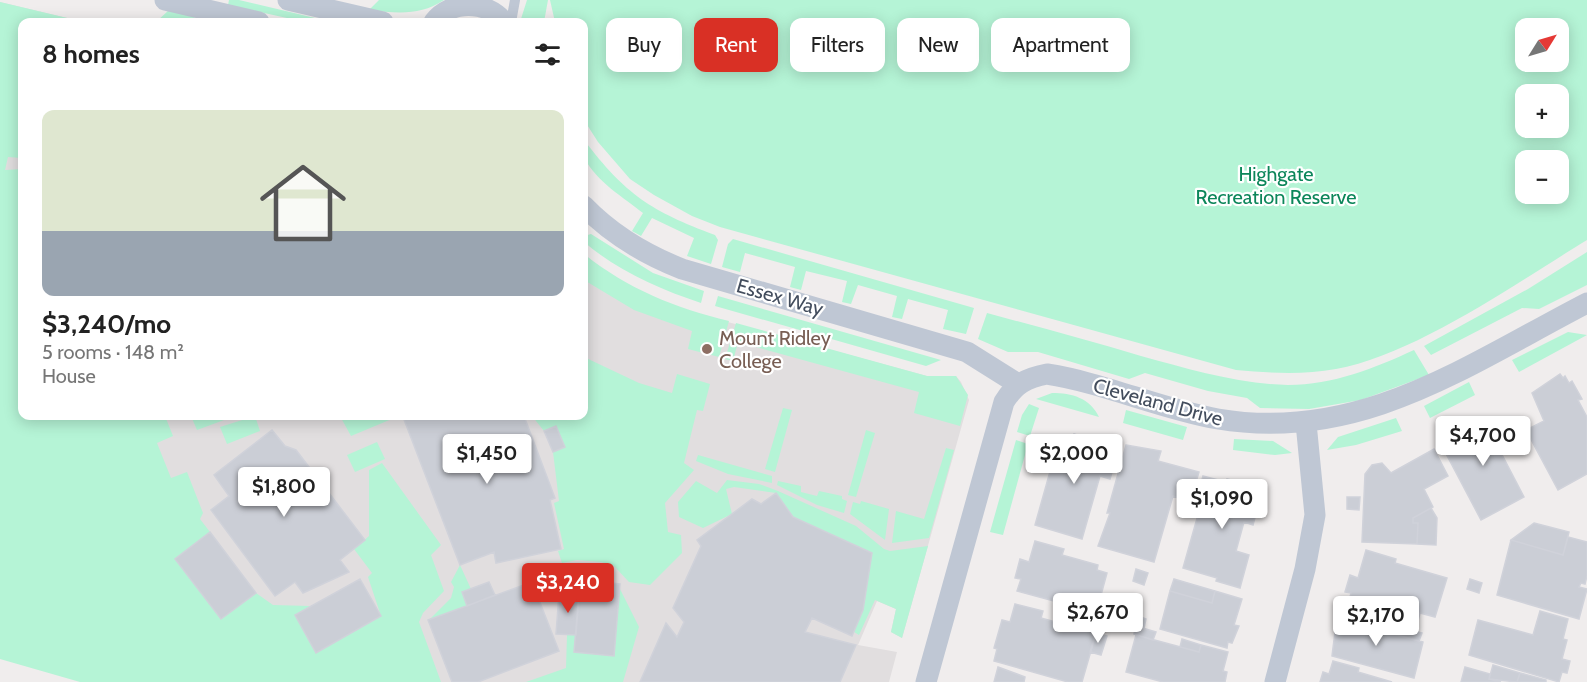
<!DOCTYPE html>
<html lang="en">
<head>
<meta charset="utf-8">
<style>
	body { margin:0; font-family:Cabin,sans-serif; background:#f2f2f2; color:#222; height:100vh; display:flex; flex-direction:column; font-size:22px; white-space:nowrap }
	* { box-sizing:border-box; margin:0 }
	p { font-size:20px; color:#767676 }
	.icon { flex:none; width:33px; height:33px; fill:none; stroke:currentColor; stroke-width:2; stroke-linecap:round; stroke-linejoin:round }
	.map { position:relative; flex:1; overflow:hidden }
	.drawer { position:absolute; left:18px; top:18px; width:570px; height:402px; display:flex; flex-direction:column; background:#fff; border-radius:12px; box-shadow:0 3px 15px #0003 }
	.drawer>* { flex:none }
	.guide { position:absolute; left:606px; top:18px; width:570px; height:54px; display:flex; gap:12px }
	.needle { width:39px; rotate:53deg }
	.fabs { position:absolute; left:1515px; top:18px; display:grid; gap:12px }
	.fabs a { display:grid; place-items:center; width:54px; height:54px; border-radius:12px; background:#fff; box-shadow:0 3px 15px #0003; font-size:30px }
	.price { position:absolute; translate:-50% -51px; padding:0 14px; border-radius:6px; background:#fff; color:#222; font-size:20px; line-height:39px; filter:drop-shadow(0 2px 3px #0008) }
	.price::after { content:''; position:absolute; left:50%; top:36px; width:18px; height:14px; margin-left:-9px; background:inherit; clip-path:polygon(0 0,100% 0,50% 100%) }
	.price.selected { background:#d93025; color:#fff }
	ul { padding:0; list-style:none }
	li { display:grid; align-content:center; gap:12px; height:318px; padding:0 24px }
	li span { display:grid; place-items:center; height:186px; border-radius:12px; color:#555 }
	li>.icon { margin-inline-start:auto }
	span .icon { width:108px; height:108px; fill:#fffc; stroke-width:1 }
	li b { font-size:26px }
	h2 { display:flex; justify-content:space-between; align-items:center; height:72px; padding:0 24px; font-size:26px }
	.chip { padding:0 21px; border-radius:12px; background:#fff; box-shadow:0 3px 15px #0003; font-size:21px; line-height:54px }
	.chip.selected { background:#d93025; color:#fff }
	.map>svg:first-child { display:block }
	.education { fill:#e1dedf }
	.green { fill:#b5f4d6; fill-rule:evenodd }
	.building { fill:#cbced6; stroke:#d0d2da; stroke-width:1.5 }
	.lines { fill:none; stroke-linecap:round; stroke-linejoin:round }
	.service { stroke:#bfc7d4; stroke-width:10 }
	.minor { stroke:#bfc7d4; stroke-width:21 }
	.education-dot { fill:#8d6e63; stroke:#fff; stroke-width:2 }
	.labels { text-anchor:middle; stroke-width:4.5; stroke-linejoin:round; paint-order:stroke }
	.park-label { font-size:20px; fill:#0c865a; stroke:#fff }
	.street-label { font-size:20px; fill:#434d5d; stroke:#fff }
	.education-label { font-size:20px; fill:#785e54; stroke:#fff; text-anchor:start }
</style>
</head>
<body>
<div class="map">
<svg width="1587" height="682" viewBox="0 0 1587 682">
	<rect width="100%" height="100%" fill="#f0eded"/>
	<path class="education" d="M0 2 84 22H22V416H584V254L607 273 648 296 698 314 927 376H956L961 382 969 400 902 638 891 632 896 609 877 601 858 645 897 652 889 682H84L0 658Z"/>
	<path class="green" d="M229 0H239L332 22H305L228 5Z
		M379 0H444C420 16 397 13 369 10Z
		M527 0H548L544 22H520Z
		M550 0H1587V240C1518 282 1415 355 1336 369 1303 375 1270 373 1236 370L720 227 692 216 654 195 630 179 598 142 584 120V22H555ZM1558 28V62H1526V28ZM1558 94V128H1526V94ZM1558 160V194H1526V160Z
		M0 2 84 22H22V158L8 157 5 170 22 169V416H165L173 436 157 443 171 478 187 472 203 513 200 519 210 532 175 559 221 619 256 593 273 605 310 606 295 615 316 652 381 616 368 577 372 573 354 549 369 536V470L382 463 441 545 431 555 444 591 423 613 419 622 441 682H80L0 659Z
		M169 10 195 16 193 22H156Z
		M584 140C626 195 651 211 715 235L718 240 711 264 687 256 694 238 652 218 641 236 632 231 643 213C624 198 596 181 585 159 582 154 583 146 584 140Z
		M591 234 653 273 704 291 701 303C659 289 618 271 584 242V236Z
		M733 239 974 308 966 334 943 329 948 310 908 299 902 319 892 317 897 296 858 285 851 304 842 302 847 281 806 271 801 290 790 287 795 267 745 253 740 272 722 267 728 244Z
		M1587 252V285L1539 309 1522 308 1431 355 1424 346 1528 289Z
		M584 254C628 289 675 308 729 321L719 357 688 349 692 331 634 310 584 280Z
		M718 296 941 360 926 366 715 306Z
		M987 313C1039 327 1090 341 1141 356 1189 369 1238 384 1288 385 1333 385 1375 368 1414 350L1429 375 1361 400 1309 409 1260 408 1247 398 1208 391 1145 373 1129 379 1038 352H1008L978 339Z
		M736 323 927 376H956L968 395 960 426 914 413 919 392 738 342 733 361 725 359Z
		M1568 332 1587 335 1519 372 1512 360Z
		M584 357 639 383 672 393 677 374 710 384 703 411 697 410 684 463 694 470 665 503 668 532 681 535 682 553 650 585 629 582 614 566 601 562 577 560 562 563 558 551 564 549 554 503 559 501 553 452 565 447 556 427 544 431 532 416H584Z
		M1469 382 1475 395 1430 418 1424 406Z
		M1052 393C1072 393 1090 398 1099 417L1036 399Z
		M1029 404 1039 408 1030 436 1017 432 1022 415Z
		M783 408 792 410 775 472 765 469Z
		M1126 410 1187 427 1183 440 1123 423Z
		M191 416H235L197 430Z
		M255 416 260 431 227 444 220 427Z
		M340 416H399L351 436Z
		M1396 418 1402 431 1356 445 1327 450 1338 437Z
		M866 430 875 433 856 497 848 495Z
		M1234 439 1273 441 1292 453 1275 455 1233 450Z
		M1016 440 1028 444 1003 535 990 532Z
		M377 442 385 459 355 472 347 455Z
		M946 448 954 450 929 538 892 543 896 511 924 519Z
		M698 455 772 476V483L728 474 696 461Z
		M727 480 759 484 778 491 856 526 884 549 890 551 928 546 902 638 891 632 896 609 875 600 859 635 854 632 863 610 871 553 793 517 776 493 734 487 726 489 732 514 703 528 679 517 678 502 696 481 717 493Z
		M778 481 801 486V492L817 496 819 491 842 496V499L847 501 844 513 817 505 777 485Z
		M861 501 889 509 885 540 850 514 853 502 860 504Z
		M460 565 471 589 462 592 467 606 429 620 451 598 454 587 451 582Z
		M619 587 639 627 623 682H526L566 668 567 635H576L574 652 614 656Z"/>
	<path class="building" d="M1560 374 1563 378 1565 376 1569 383 1572 381 1582 399 1578 400 1587 417V474L1558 490 1526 430 1544 421 1532 393Z
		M406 416H524L555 498 550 500 561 549 496 563 494 552 460 565 403 417Z
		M1496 418 1508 442 1498 447 1524 497 1481 520 1442 446 1450 442 1448 438 1471 422 1475 429Z
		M556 426 565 447 553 452 544 431Z
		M272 430 285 446 296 450 365 540 340 560 349 572 303 593 295 582 275 596 211 510 229 496 214 475Z
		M1074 434 1098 441 1096 446 1118 452 1110 479 1100 476 1082 539 1035 525 1060 436 1073 440Z
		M1126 445 1161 451 1158 461 1199 472 1190 502 1173 496 1154 562 1098 546 1110 513H1107Z
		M1434 449 1448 476 1424 489 1433 507 1413 518V523H1418L1417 544 1362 542 1365 474 1372 465 1382 463 1391 473Z
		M1203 476 1226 482 1227 479 1251 485 1250 489 1262 492 1253 525 1244 522 1236 551 1249 555 1240 588 1216 581 1217 578 1183 568 1201 504 1196 502Z
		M776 493 793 517 872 553 863 610 852 636 812 618 805 632 856 645 840 682H640L666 623 677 637 684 622 673 608 701 546 697 540 752 499 761 504Z
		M1347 497H1360L1359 510 1347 509Z
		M1431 508 1437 518 1436 545 1417 544 1418 523H1413V518Z
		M1534 523 1569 532 1563 555 1511 540Z
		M210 532 256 593 221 619 175 559Z
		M1568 537 1587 542V576L1585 584 1581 583 1579 587 1587 589 1579 619 1497 595 1511 540 1563 555Z
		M1035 541 1064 549 1062 555 1098 565 1097 570 1107 573 1097 610 1087 608V610L1017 591 1021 579 1015 578 1020 559 1029 562Z
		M1366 550 1396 559 1395 563 1447 578 1435 617 1420 613 1416 629 1347 609 1351 593 1345 592 1350 575 1358 578Z
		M1136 569 1148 573 1144 585 1133 581Z
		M360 579 381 616 316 653 295 615Z
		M1174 579 1215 591 1212 603 1170 591Z
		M1470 579 1482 583 1479 593 1467 589Z
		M580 580 620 584 614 656 574 652Z
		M489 582 495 595 467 606 462 592Z
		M532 582 559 651 478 682H452L428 620Z
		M1170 591 1212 603 1215 591 1242 599 1234 625 1239 626 1232 643 1228 642 1227 648 1160 629Z
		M559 594 579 595 576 635 556 634Z
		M1015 604 1043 611 1041 618 1059 623 1060 619 1097 630 1082 682H1068L994 661 997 649 994 648 1002 620 1010 622Z
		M1540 611 1568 619 1563 639 1567 640 1562 659 1570 661 1567 673 1562 672 1559 682 1469 655 1478 620 1533 635Z
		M1348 612 1375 620 1372 628 1423 642 1414 678 1332 656 1335 632 1342 634Z
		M1135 615 1146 619 1144 628 1133 624Z
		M1375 620 1422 633 1419 641 1372 628Z
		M1136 626 1156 632 1153 640 1134 634Z
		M1096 633 1107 636 1101 655 1090 652Z
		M1136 635 1199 652 1201 645 1228 652 1223 671 1227 672 1225 682H1163L1126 672Z
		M1182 639 1201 645 1199 652 1180 647Z
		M1333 661 1359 668 1358 672 1392 682H1320L1323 672 1329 674Z
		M1493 665 1520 673 1517 682 1489 679Z
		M998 667 1025 677 1024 682H994Z
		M1465 667 1490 674 1489 679 1501 682H1461Z
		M1520 673 1546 680V682H1517Z"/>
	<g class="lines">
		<path class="service" d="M511 22 515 0"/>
		<path class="minor" d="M165 0 259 22
			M288 0 383 22
			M434 22C451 0 486 0 504 22
			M584 206C612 235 644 254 682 269L967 352 1018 384
			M926 682 1004 402C1015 384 1026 378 1047 374 1105 383 1160 409 1218 419 1360 443 1467 365 1587 303
			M1275 682 1305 569 1315 515 1306 423"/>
	</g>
	<circle class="education-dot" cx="707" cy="349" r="6"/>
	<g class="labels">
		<g class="park-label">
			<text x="1276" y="181">Highgate<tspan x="1276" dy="23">Recreation Reserve</tspan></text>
		</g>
		<g class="street-label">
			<text transform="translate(780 297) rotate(16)" y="7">Essex Way</text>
			<text transform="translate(1158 402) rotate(15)" y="7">Cleveland Drive</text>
		</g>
		<g class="education-label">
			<text x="719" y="345">Mount Ridley<tspan x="719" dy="23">College</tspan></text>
		</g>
	</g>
</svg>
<div class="fabs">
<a><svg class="needle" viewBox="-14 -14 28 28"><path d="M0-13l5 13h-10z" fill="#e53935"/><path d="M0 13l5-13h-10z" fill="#767676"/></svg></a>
<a>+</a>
<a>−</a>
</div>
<b class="price" style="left:1483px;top:467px">$4,700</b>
<b class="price" style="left:487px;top:485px">$1,450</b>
<b class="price" style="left:1074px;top:485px">$2,000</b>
<b class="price" style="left:284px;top:518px">$1,800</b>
<b class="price" style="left:1222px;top:530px">$1,090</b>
<b class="price selected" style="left:568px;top:614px">$3,240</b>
<b class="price" style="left:1098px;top:644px">$2,670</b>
<b class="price" style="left:1376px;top:647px">$2,170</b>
<div class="guide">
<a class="chip">Buy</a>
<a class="chip selected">Rent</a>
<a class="chip">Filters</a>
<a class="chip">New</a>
<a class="chip">Apartment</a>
</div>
<section class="drawer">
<h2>8 homes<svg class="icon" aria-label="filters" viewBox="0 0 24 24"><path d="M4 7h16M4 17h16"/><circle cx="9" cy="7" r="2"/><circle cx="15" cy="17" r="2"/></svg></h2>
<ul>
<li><span style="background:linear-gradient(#dfe7d0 65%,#9aa5b1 0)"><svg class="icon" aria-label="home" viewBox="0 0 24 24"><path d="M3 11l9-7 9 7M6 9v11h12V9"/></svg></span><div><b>$3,240/mo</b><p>5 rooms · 148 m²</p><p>House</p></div></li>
</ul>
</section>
</div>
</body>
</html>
